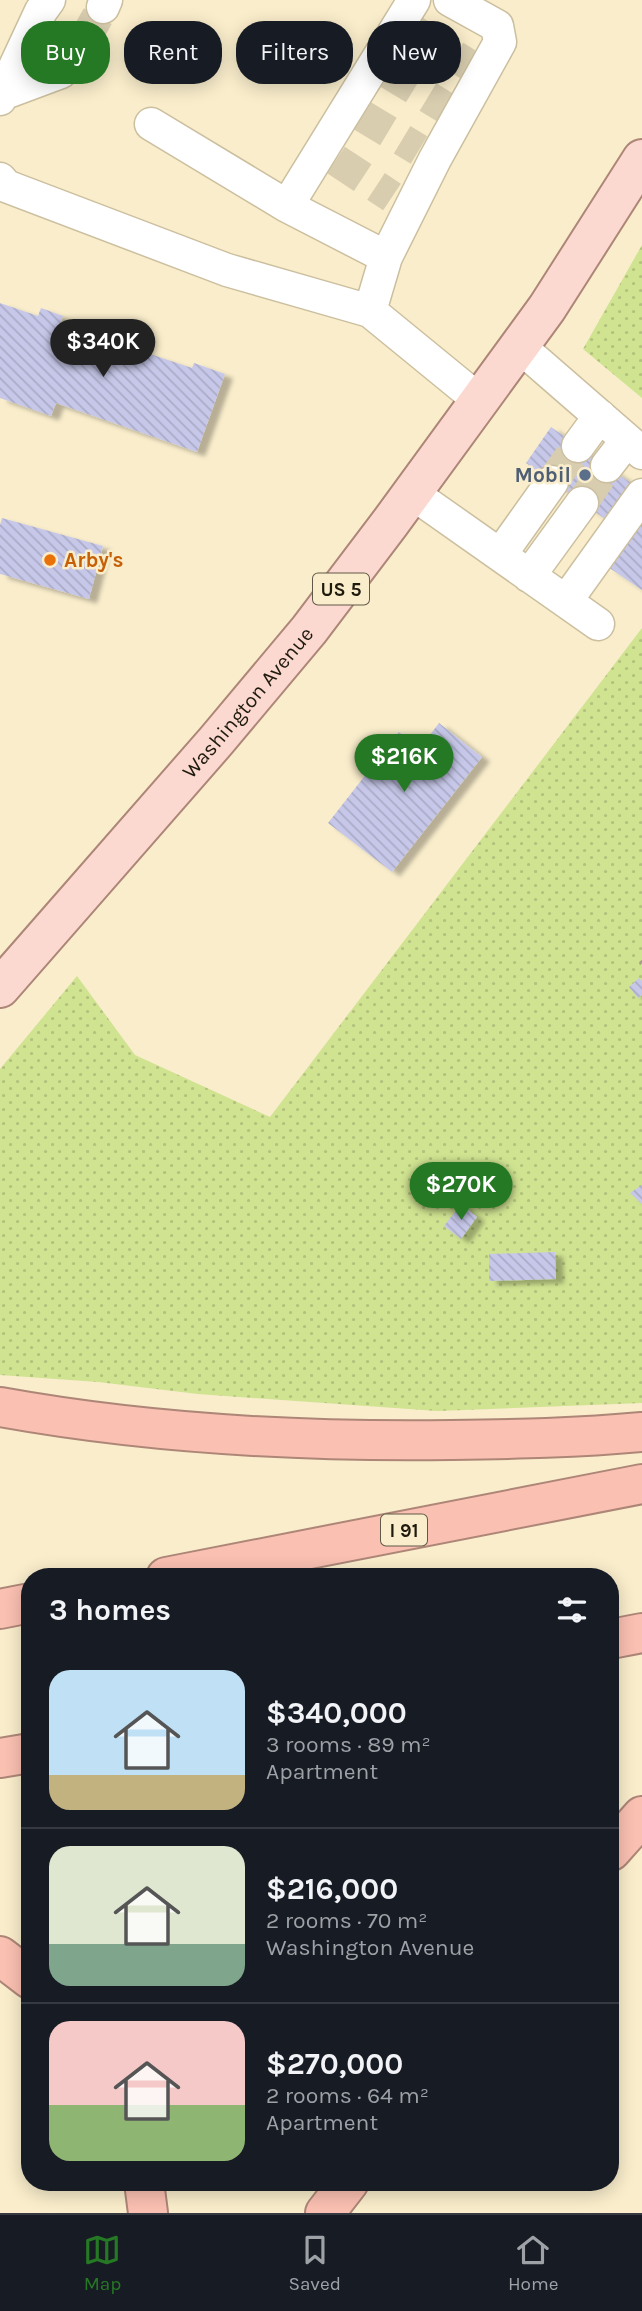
<!DOCTYPE html>
<html lang="en">
<head>
<meta charset="utf-8">
<style>
	body { margin:0; font-family:Karla,sans-serif; background:#242831; color:#f1f3f6; height:100vh; display:flex; flex-direction:column; font-size:26px; white-space:nowrap }
	* { box-sizing:border-box; margin:0 }
	p { font-size:23px; color:#9ea1a6 }
	.icon { flex:none; width:38px; height:38px; fill:none; stroke:currentColor; stroke-width:2; stroke-linecap:round; stroke-linejoin:round }
	.map { position:relative; flex:1; overflow:hidden }
	.sheet { position:absolute; left:21px; top:1568px; width:598px; height:623px; display:flex; flex-direction:column; background:#171b24; border-radius:28px; box-shadow:0 4px 18px #0003 }
	.sheet>* { flex:none }
	.banner { position:absolute; left:21px; top:21px; width:600px; height:63px; display:flex; gap:14px }
	.price { position:absolute; translate:-50% -60px; padding:0 16px; border-radius:24px; background:#267924; color:#fff; font-size:23px; line-height:46px; filter:drop-shadow(0 2px 4px #0008) }
	.price::after { content:''; position:absolute; left:50%; top:42px; width:21px; height:16px; margin-left:-10px; background:inherit; clip-path:polygon(0 0,100% 0,50% 100%) }
	.price.on { background:#222; color:#fff }
	ul { padding:0; list-style:none }
	li { display:flex; align-items:center; gap:21px; height:175px; padding:0 28px }
	li+li { border-top:2px solid #363941 }
	li span { display:grid; place-items:center; flex:none; width:196px; height:140px; border-radius:21px; color:#555 }
	li>.icon { margin-inline-start:auto }
	span .icon { width:84px; height:84px; fill:#fffc; stroke-width:1 }
	li b { font-size:30px }
	h2 { display:flex; justify-content:space-between; align-items:center; height:84px; padding:0 28px; font-size:30px }
	.chip { padding:0 24px; border-radius:28px; background:#171b24; box-shadow:0 4px 18px #0003; font-size:24px; line-height:63px }
	.chip.on { background:#267924; color:#fff }
	.tabs { display:flex; justify-content:space-around; align-items:center; height:98px; border-top:2px solid #363941; background:#171b24; font-size:19px; color:#9ea1a6 }
	.tabs a { display:grid; justify-items:center; gap:4px }
	.tabs .on { color:#267924 }
	.map>svg:first-child { display:block }
	.grass { fill:url(#grass-dots) }
	.building { fill:url(#building-back-hatch); filter:url(#shadow) }
	.lines { fill:none; stroke-linecap:round; stroke-linejoin:round }
	.minor-tunnel { stroke:#d8cdaf; stroke-width:32; stroke-dasharray:32 16; stroke-linecap:butt }
	.minor-casing { stroke:#cbbf9f; stroke-width:35 }
	.major-casing { stroke:#ad8678; stroke-width:42 }
	.highway-casing { stroke:#ad8678; stroke-width:42 }
	.path { stroke:#a79e84; stroke-width:4.5; stroke-dasharray:2 5; stroke-linecap:butt }
	.minor { stroke:#fff; stroke-width:32 }
	.major { stroke:#fcd9d0; stroke-width:38 }
	.highway { stroke:#fac0b1; stroke-width:38 }
	.service-dot { fill:#5c6f8a; stroke:#f9edcb; stroke-width:2.5 }
	.food-dot { fill:#e8710a; stroke:#f9edcb; stroke-width:2.5 }
	.labels { text-anchor:middle; stroke-width:5; stroke-linejoin:round; paint-order:stroke }
	.shield { fill:#f9edcb; stroke:#605947; stroke-width:2 }
	.shield-label { font-size:19px; font-weight:bold; fill:#1f1a0e }
	.service-label { font-size:21px; font-weight:bold; fill:#4e5e75; stroke:#f9edcb; text-anchor:end }
	.food-label { font-size:21px; font-weight:bold; fill:#c56008; stroke:#f9edcb; text-anchor:start }
	.street-label { font-size:21px; fill:#1f1a0e; stroke:#f9edcb }
</style>
</head>
<body>
<div class="map">
<svg width="642" height="2213" viewBox="0 0 642 2213">
	<defs>
		<pattern id="grass-dots" width="8" height="8" patternUnits="userSpaceOnUse" patternTransform="scale(1.75)"><rect width="8" height="8" fill="#d0e391"/><path d="M2 2h.1M6 6h.1" fill="none" stroke="#b2c27c" stroke-width="1.8" stroke-linecap="round"/></pattern>
		<pattern id="building-back-hatch" width="6" height="6" patternUnits="userSpaceOnUse" patternTransform="scale(1.75)"><rect width="6" height="6" fill="#c7c8e9"/><path d="M-1 5l2 2M0 0l6 6M5-1l2 2" fill="none" stroke="#aaabc7"/></pattern>
		<filter id="shadow"><feDropShadow dx="8" dy="4.5" stdDeviation="2" flood-color="#0004"/></filter>
	</defs>
	<rect width="100%" height="100%" fill="#f9edcb"/>
	<path class="grass" d="M642 245V398L583 349Z
		M642 628V1403L437 1411 198 1394 98 1382 0 1375V1069L77 976 135 1055 270 1117Z"/>
	<path class="building" d="M0 303 38 316 41 308 63 316 60 324 192 368 194 363 225 374 197 452 56 403 51 416 0 398Z
		M551 427 641 490 615 526 526 463Z
		M642 517V590L608 567Z
		M2 518 103 546 89 599 0 574V525Z
		M439 723 482 757 392 872 328 823 399 732 420 748Z
		M639 978 642 981V995L638 998 629 987Z
		M642 1185V1204L630 1193Z
		M461 1204 477 1217 461 1239 444 1226Z
		M555 1252 556 1279 489 1281V1254Z"/>
	<g class="lines">
		<path class="minor-tunnel" d="M414 31 469 65
			M82 44 103 7
			M387 72 446 108
			M361 115 419 150
			M336 160 392 197
			M552 482 578 446
			M582 503 607 466"/>
		<defs>
			<path id="minor" d="M103 7 106 0
				M2 94 61 72 82 44
				M0 99 41 11 49 0
				M151 124 287 206 414 0
				M0 179 6 186 227 270 370 311 480 401
				M287 206 386 257 370 311
				M386 257 435 159 500 42 497 26 450 0
				M519 346 642 453
				M578 446 600 416
				M607 466 627 440
				M412 493 598 624
				M500 555 552 482
				M529 576 582 503
				M566 601 642 495"/>
			<g id="major">
				<path id="s1" d="M0 988 216 741 309 630 390 523 547 308 642 159"/>
			</g>
			<path id="highway" d="M0 1407C149 1434 299 1442 451 1440 514 1439 578 1438 642 1432
				M166 1577 642 1484
				M0 1609 30 1603
				M611 1639 642 1633
				M0 1758 30 1753
				M611 1851 642 1816
				M0 1956 30 1979
				M144 2182 148 2213
				M325 2213 349 2182"/>
		</defs>
		<use href="#minor" class="minor-casing"/>
		<use href="#major" class="major-casing"/>
		<use href="#highway" class="highway-casing"/>
		<path class="path" d="M640 962 642 963"/>
		<use href="#minor" class="minor"/>
		<use href="#major" class="major"/>
		<use href="#highway" class="highway"/>
	</g>
	<circle class="service-dot" cx="585" cy="475" r="7"/>
	<circle class="food-dot" cx="50" cy="560" r="7"/>
	<g class="labels">
		<g class="shield">
			<rect x="313" y="573.5" width="56" height="31" rx="5"/>
			<rect x="381" y="1514.5" width="46" height="31" rx="5"/>
		</g>
		<g class="shield-label">
			<text x="341" y="596">US 5</text>
			<text x="404" y="1537">I 91</text>
		</g>
		<g class="service-label">
			<text x="571" y="482">Mobil</text>
		</g>
		<g class="food-label">
			<text x="64" y="567">Arby's</text>
		</g>
		<g class="street-label">
			<text dy="7" stroke="none"><textPath href="#s1" startOffset="378">Washington Avenue</textPath></text>
		</g>
	</g>
</svg>
<b class="price on" style="left:103px;top:379px">$340K</b>
<b class="price" style="left:404px;top:794px">$216K</b>
<b class="price" style="left:461px;top:1222px">$270K</b>
<div class="banner">
<a class="chip on">Buy</a>
<a class="chip">Rent</a>
<a class="chip">Filters</a>
<a class="chip">New</a>
</div>
<section class="sheet">
<h2>3 homes<svg class="icon" aria-label="filters" viewBox="0 0 24 24"><path d="M4 7h16M4 17h16"/><circle cx="9" cy="7" r="2"/><circle cx="15" cy="17" r="2"/></svg></h2>
<ul>
<li><span style="background:linear-gradient(#bfe0f5 75%,#c2b280 0)"><svg class="icon" aria-label="home" viewBox="0 0 24 24"><path d="M3 11l9-7 9 7M6 9v11h12V9"/></svg></span><div><b>$340,000</b><p>3 rooms · 89 m²</p><p>Apartment</p></div></li>
<li><span style="background:linear-gradient(#dfe7d0 70%,#7fa58c 0)"><svg class="icon" aria-label="home" viewBox="0 0 24 24"><path d="M3 11l9-7 9 7M6 9v11h12V9"/></svg></span><div><b>$216,000</b><p>2 rooms · 70 m²</p><p>Washington Avenue</p></div></li>
<li><span style="background:linear-gradient(#f6c9c9 60%,#8fb573 0)"><svg class="icon" aria-label="home" viewBox="0 0 24 24"><path d="M3 11l9-7 9 7M6 9v11h12V9"/></svg></span><div><b>$270,000</b><p>2 rooms · 64 m²</p><p>Apartment</p></div></li>
</ul>
</section>
</div>
<nav class="tabs">
<a class="on"><svg class="icon" aria-label="map" viewBox="0 0 24 24"><path d="M3 6l6-2 6 2 6-2v14l-6 2-6-2-6 2zM9 4v14M15 6v14"/></svg>Map</a>
<a><svg class="icon" aria-label="saved" viewBox="0 0 24 24"><path d="M7 4h10v16l-5-4-5 4z"/></svg>Saved</a>
<a><svg class="icon" aria-label="home" viewBox="0 0 24 24"><path d="M3 11l9-7 9 7M6 9v11h12V9"/></svg>Home</a>
</nav>
</body>
</html>
